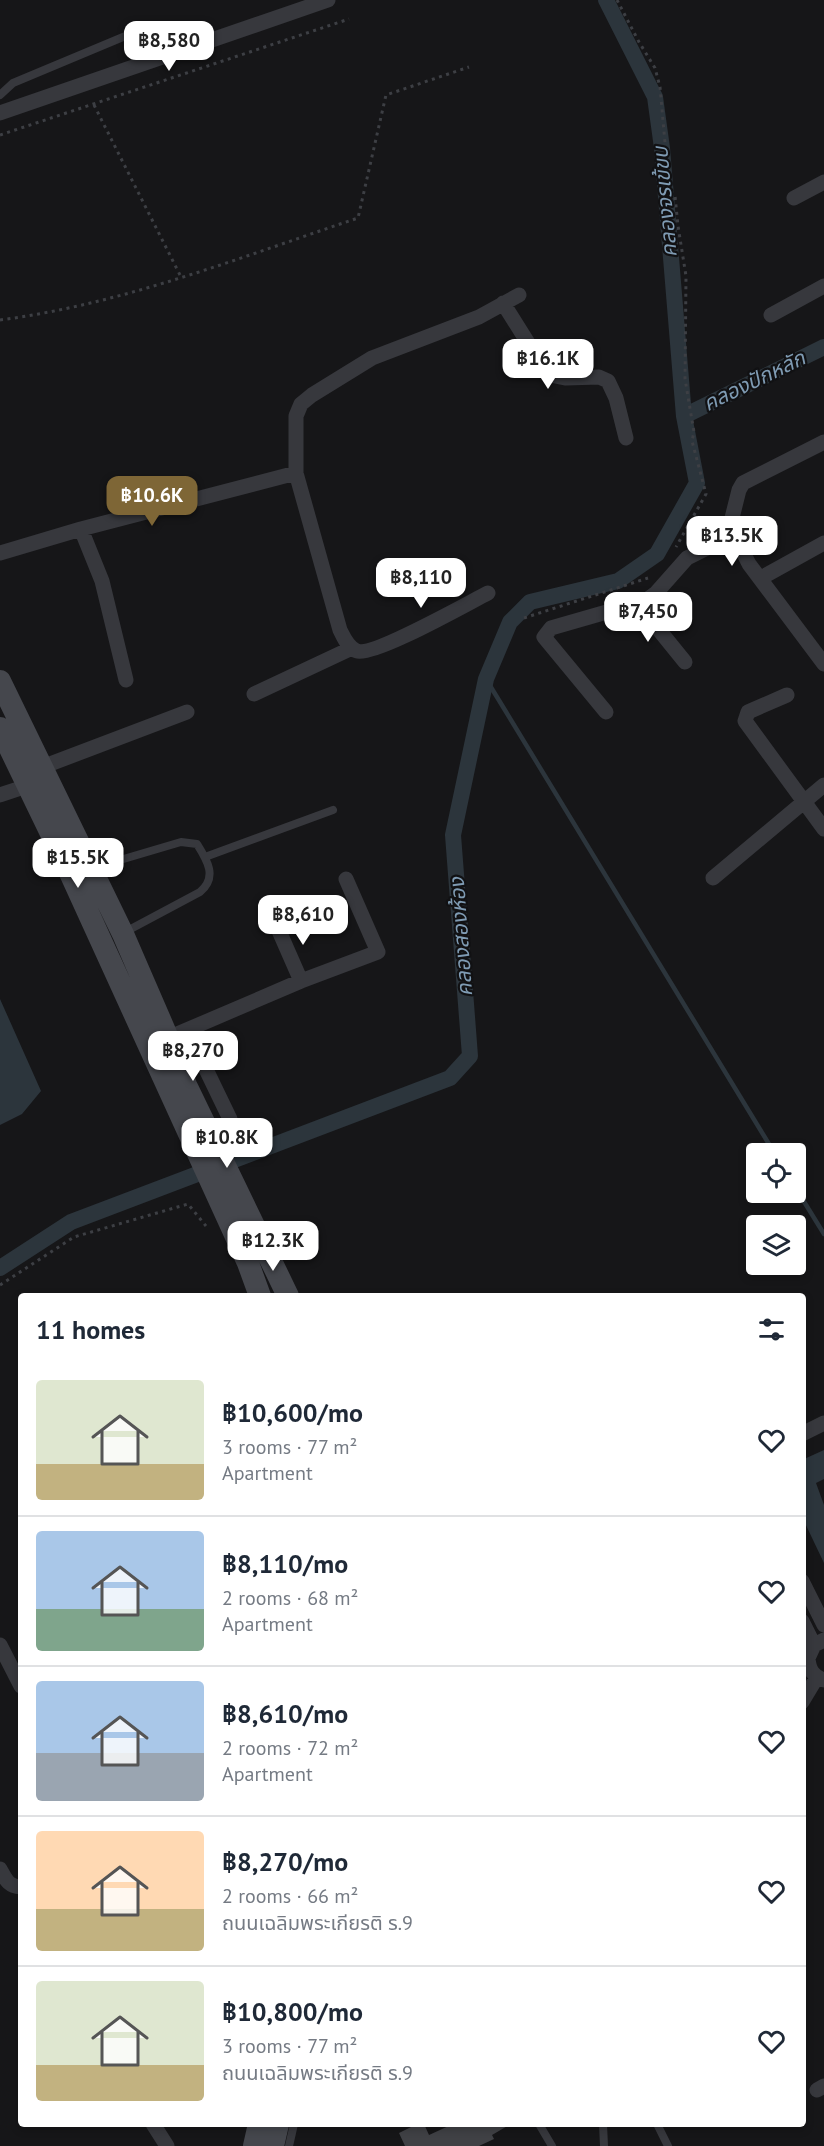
<!DOCTYPE html>
<html lang="en">
<head>
<meta charset="utf-8">
<style>
	body { margin:0; font-family:"PT Sans","Noto Sans Thai",sans-serif; background:#f2f2f3; color:#1f2937; height:100vh; display:flex; flex-direction:column; font-size:22px; white-space:nowrap }
	* { box-sizing:border-box; margin:0 }
	p { font-size:20px; color:#747a83 }
	.icon { flex:none; width:33px; height:33px; fill:none; stroke:currentColor; stroke-width:2; stroke-linecap:round; stroke-linejoin:round }
	.map { position:relative; flex:1; overflow:hidden }
	.panel { position:absolute; left:18px; top:1293px; width:788px; height:834px; display:flex; flex-direction:column; background:#fff; border-radius:6px; box-shadow:0 3px 9px #0003 }
	.panel>* { flex:none }
	.buttons { position:absolute; left:746px; top:1143px; display:grid; gap:12px }
	.buttons a { display:grid; place-items:center; width:60px; height:60px; border-radius:6px; background:#fff; box-shadow:0 3px 9px #0003; font-size:30px }
	.price { position:absolute; translate:-50% -51px; padding:0 14px; border-radius:12px; background:#fff; color:#222; font-size:20px; line-height:39px; filter:drop-shadow(0 2px 3px #0008) }
	.price::after { content:''; position:absolute; left:50%; top:36px; width:18px; height:14px; margin-left:-9px; background:inherit; clip-path:polygon(0 0,100% 0,50% 100%) }
	.price.active { background:#7e6636; color:#fff }
	ul { padding:0; list-style:none }
	li { display:flex; align-items:center; gap:18px; height:150px; padding:0 18px }
	li+li { border-top:2px solid #e0e1e3 }
	li span { display:grid; place-items:center; flex:none; width:168px; height:120px; border-radius:6px; color:#555 }
	li>.icon { margin-inline-start:auto }
	span .icon { width:72px; height:72px; fill:#fffc; stroke-width:1 }
	li b { font-size:26px }
	h2 { display:flex; justify-content:space-between; align-items:center; height:72px; padding:0 18px; font-size:26px }
	.map>svg:first-child { display:block }
	.water { fill:#2c353c }
	.lines { fill:none; stroke-linecap:round; stroke-linejoin:round }
	.stream { stroke:#2c353c; stroke-width:4.5 }
	.canal { stroke:#2c353c; stroke-width:16 }
	.building { fill:#404145 }
	.path { stroke:#3d3f44; stroke-width:3; stroke-dasharray:3 4.5; stroke-linecap:butt }
	.service { stroke:#37383d; stroke-width:8 }
	.minor { stroke:#37383d; stroke-width:15 }
	.secondary { stroke:#45474d; stroke-width:22 }
	.labels { text-anchor:middle; stroke-width:4.5; stroke-linejoin:round; paint-order:stroke }
	.water-label { font-size:21px; font-style:italic; fill:#7f9bb3; stroke:#111113 }
</style>
</head>
<body>
<div class="map">
<svg width="824" height="2146" viewBox="0 0 824 2146">
	<rect width="100%" height="100%" fill="#161618"/>
	<path class="water" d="M0 999 41 1091 22 1114 0 1125Z
		M824 1450V1479L816 1483 824 1505V1563L803 1519 802 1460Z"/>
	<g class="lines">
		<path class="stream" d="M486 679 775 1154
			M795 1187 824 1234"/>
		<path class="canal" d="M684 416 824 347
			M0 1268 71 1222 450 1078 470 1056 453 835 486 679 510 622 530 602 618 581 657 554 697 483 684 416 662 148 655 97 606 0"/>
	</g>
	<path class="building" d="M417 2124H424L429 2135 453 2124H511L492 2135 494 2139 479 2146H405L399 2133Z"/>
	<g class="lines">
		<path class="path" d="M617 0 639 42 655 68 660 87 669 188 675 196 678 226 686 276 685 379 694 432 692 441 706 494 676 547
			M94 105 181 277
			M0 135 349 19
			M0 320C123 304 241 257 358 218L386 95 469 67
			M524 618 648 578
			M0 1285 74 1237 188 1204 206 1226"/>
		<path class="service" d="M0 95 13 83 135 32
			M205 857 333 810
			M93 868 181 842 197 844C207 860 218 877 200 892L125 932
			M539 2124 552 2146
			M603 2124 604 2146
			M657 2124 668 2146
			M289 2146 294 2124"/>
		<path class="minor" d="M0 113 328 0
			M794 198 824 182
			M503 303 540 362 555 376 565 378 599 377 608 381 616 398 626 438
			M771 315 824 286
			M824 442 743 483 739 490 730 526 749 564 824 664
			M81 529 102 581 126 680
			M0 553 81 529 296 473
			M761 578 824 543
			M488 593C468 603 373 657 357 651 348 648 344 638 340 630L296 473V416L301 404 312 395 372 358 479 317 519 295
			M638 604 685 662
			M254 694 352 648
			M787 695 748 712 745 721 824 829
			M606 712 544 637 551 628 645 601 656 593 687 558 733 535
			M42 767 187 712
			M0 795 27 786
			M713 878 824 785
			M276 924 301 981
			M187 1030 230 1119
			M168 1038 301 981 378 952 346 879
			M802 1434 824 1423
			M802 1581 824 1625
			M802 1621 814 1645
			M824 1640 814 1645 808 1658C809 1670 813 1676 824 1680
			M0 1645 21 1686
			M802 1702 817 1677
			M0 1869C6 1880 8 1886 21 1887
			M817 2090 824 2086
			M153 2124 167 2146"/>
		<path class="secondary" d="M0 681 123 934 168 1038 186 1085 288 1296
			M0 728 71 875 248 1263 260 1296
			M254 2146 259 2124
			M273 2146 278 2124"/>
	</g>
	<g class="labels">
		<g class="water-label">
			<text transform="translate(665 202) rotate(-95)" y="7">คลองจรเข้ขบ</text>
			<text transform="translate(754 381) rotate(-26)" y="7">คลองปักหลัก</text>
			<text transform="translate(461 937) rotate(-94)" y="7">คลองสองห้อง</text>
		</g>
	</g>
</svg>
<div class="buttons">
<a><svg class="icon" aria-label="locate" viewBox="0 0 24 24"><circle cx="12" cy="12" r="6"/><path d="M12 2v4M12 18v4M2 12h4M18 12h4"/></svg></a>
<a><svg class="icon" aria-label="layers" viewBox="0 0 24 24"><path d="M12 4l9 5-9 5-9-5zM3 14l9 5 9-5"/></svg></a>
</div>
<b class="price" style="left:169px;top:72px">฿8,580</b>
<b class="price" style="left:548px;top:390px">฿16.1K</b>
<b class="price active" style="left:152px;top:527px">฿10.6K</b>
<b class="price" style="left:732px;top:567px">฿13.5K</b>
<b class="price" style="left:421px;top:609px">฿8,110</b>
<b class="price" style="left:648px;top:643px">฿7,450</b>
<b class="price" style="left:78px;top:889px">฿15.5K</b>
<b class="price" style="left:303px;top:946px">฿8,610</b>
<b class="price" style="left:193px;top:1082px">฿8,270</b>
<b class="price" style="left:227px;top:1169px">฿10.8K</b>
<b class="price" style="left:273px;top:1272px">฿12.3K</b>
<section class="panel">
<h2>11 homes<svg class="icon" aria-label="filters" viewBox="0 0 24 24"><path d="M4 7h16M4 17h16"/><circle cx="9" cy="7" r="2"/><circle cx="15" cy="17" r="2"/></svg></h2>
<ul>
<li><span style="background:linear-gradient(#dfe7d0 70%,#c2b280 0)"><svg class="icon" aria-label="home" viewBox="0 0 24 24"><path d="M3 11l9-7 9 7M6 9v11h12V9"/></svg></span><div><b>฿10,600/mo</b><p>3 rooms · 77 m²</p><p>Apartment</p></div><svg class="icon" aria-label="heart" viewBox="0 0 24 24"><path d="M12 20l-8-8c-3-5 5-10 8-4 3-6 11-1 8 4z"/></svg></li>
<li><span style="background:linear-gradient(#a9c7e8 65%,#7fa58c 0)"><svg class="icon" aria-label="home" viewBox="0 0 24 24"><path d="M3 11l9-7 9 7M6 9v11h12V9"/></svg></span><div><b>฿8,110/mo</b><p>2 rooms · 68 m²</p><p>Apartment</p></div><svg class="icon" aria-label="heart" viewBox="0 0 24 24"><path d="M12 20l-8-8c-3-5 5-10 8-4 3-6 11-1 8 4z"/></svg></li>
<li><span style="background:linear-gradient(#a9c7e8 60%,#9aa5b1 0)"><svg class="icon" aria-label="home" viewBox="0 0 24 24"><path d="M3 11l9-7 9 7M6 9v11h12V9"/></svg></span><div><b>฿8,610/mo</b><p>2 rooms · 72 m²</p><p>Apartment</p></div><svg class="icon" aria-label="heart" viewBox="0 0 24 24"><path d="M12 20l-8-8c-3-5 5-10 8-4 3-6 11-1 8 4z"/></svg></li>
<li><span style="background:linear-gradient(#ffd9b3 65%,#c2b280 0)"><svg class="icon" aria-label="home" viewBox="0 0 24 24"><path d="M3 11l9-7 9 7M6 9v11h12V9"/></svg></span><div><b>฿8,270/mo</b><p>2 rooms · 66 m²</p><p>ถนนเฉลิมพระเกียรติ ร.9</p></div><svg class="icon" aria-label="heart" viewBox="0 0 24 24"><path d="M12 20l-8-8c-3-5 5-10 8-4 3-6 11-1 8 4z"/></svg></li>
<li><span style="background:linear-gradient(#dfe7d0 70%,#c2b280 0)"><svg class="icon" aria-label="home" viewBox="0 0 24 24"><path d="M3 11l9-7 9 7M6 9v11h12V9"/></svg></span><div><b>฿10,800/mo</b><p>3 rooms · 77 m²</p><p>ถนนเฉลิมพระเกียรติ ร.9</p></div><svg class="icon" aria-label="heart" viewBox="0 0 24 24"><path d="M12 20l-8-8c-3-5 5-10 8-4 3-6 11-1 8 4z"/></svg></li>
</ul>
</section>
</div>
</body>
</html>
